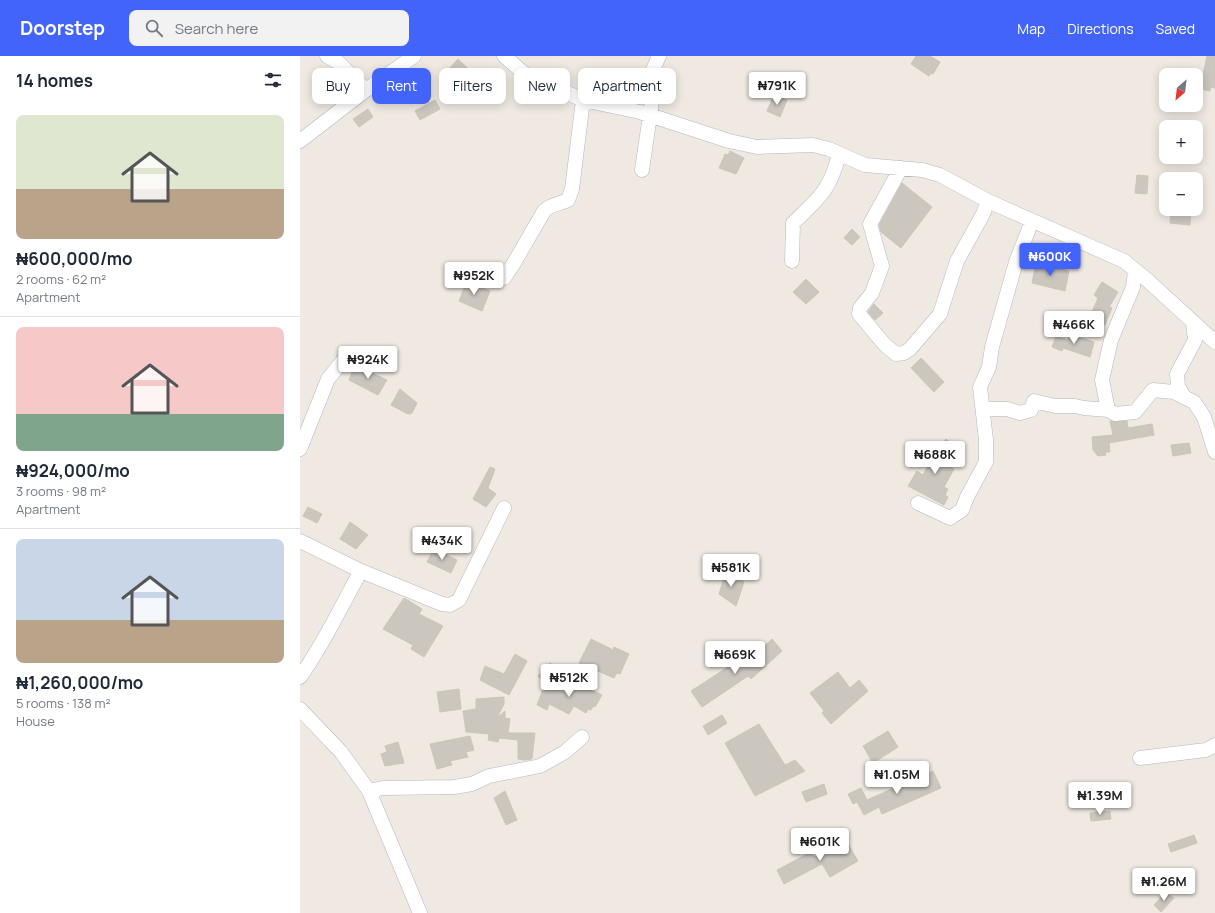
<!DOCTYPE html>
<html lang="en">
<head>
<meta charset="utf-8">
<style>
	body { margin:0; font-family:Manrope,sans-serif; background:#f2f2f3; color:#1f2937; height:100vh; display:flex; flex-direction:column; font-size:15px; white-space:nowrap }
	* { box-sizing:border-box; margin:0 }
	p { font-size:13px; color:#747a83 }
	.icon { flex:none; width:22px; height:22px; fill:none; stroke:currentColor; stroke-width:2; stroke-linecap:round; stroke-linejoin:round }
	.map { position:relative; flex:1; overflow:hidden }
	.sheet { display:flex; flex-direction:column; background:#fff; width:300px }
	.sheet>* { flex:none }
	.hud { position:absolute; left:12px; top:12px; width:380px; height:36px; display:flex; gap:8px }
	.needle { width:26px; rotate:208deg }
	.buttons { position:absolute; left:859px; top:12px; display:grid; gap:8px }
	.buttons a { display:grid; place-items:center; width:44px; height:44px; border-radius:8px; background:#fff; box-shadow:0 2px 10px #0003; font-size:20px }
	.price { position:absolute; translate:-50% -34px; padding:0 9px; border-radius:4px; background:#fff; color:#222; font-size:13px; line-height:26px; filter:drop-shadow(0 1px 2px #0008) }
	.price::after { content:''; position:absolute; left:50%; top:24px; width:12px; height:9px; margin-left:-6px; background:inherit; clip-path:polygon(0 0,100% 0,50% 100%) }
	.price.selected { background:#4264fb; color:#fff }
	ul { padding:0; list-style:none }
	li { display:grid; align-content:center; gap:8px; height:212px; padding:0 16px }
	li+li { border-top:1px solid #e0e1e3 }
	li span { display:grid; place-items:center; height:124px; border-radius:8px; color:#555 }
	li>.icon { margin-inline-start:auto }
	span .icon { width:72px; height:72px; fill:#fffc; stroke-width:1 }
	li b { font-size:17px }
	h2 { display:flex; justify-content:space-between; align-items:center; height:48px; padding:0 16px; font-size:17px }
	.tag { padding:0 14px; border-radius:8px; background:#fff; box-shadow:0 2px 10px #0003; font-size:14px; line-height:36px }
	.tag.selected { background:#4264fb; color:#fff }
	header { display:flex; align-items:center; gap:24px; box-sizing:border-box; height:56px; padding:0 20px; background:#4264fb; color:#fff }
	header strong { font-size:19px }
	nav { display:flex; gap:22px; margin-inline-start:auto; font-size:14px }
	.search { width:280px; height:36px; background:#f2f2f3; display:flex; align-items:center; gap:10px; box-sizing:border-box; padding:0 14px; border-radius:8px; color:#747a83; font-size:15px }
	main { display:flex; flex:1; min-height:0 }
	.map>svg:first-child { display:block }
	.building { fill:#cbc7bf; stroke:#cbc5ba }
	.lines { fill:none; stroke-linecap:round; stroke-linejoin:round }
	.minor-casing { stroke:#b4b7c1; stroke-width:15 }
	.minor { stroke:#fff; stroke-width:14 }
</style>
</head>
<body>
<header>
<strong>Doorstep</strong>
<div class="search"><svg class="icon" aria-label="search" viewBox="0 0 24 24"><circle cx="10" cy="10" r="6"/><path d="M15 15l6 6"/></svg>Search here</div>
<nav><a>Map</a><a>Directions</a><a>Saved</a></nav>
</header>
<main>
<section class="sheet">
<h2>14 homes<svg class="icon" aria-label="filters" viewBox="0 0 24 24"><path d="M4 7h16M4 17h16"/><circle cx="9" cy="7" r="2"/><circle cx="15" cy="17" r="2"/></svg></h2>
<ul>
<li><span style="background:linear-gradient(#dfe7d0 60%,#b9a48a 0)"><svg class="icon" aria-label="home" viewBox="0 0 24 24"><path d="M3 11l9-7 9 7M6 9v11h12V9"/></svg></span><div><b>₦600,000/mo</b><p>2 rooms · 62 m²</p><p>Apartment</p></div></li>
<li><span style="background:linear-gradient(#f6c9c9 70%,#7fa58c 0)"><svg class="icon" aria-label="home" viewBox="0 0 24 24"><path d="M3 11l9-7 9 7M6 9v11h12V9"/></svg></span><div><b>₦924,000/mo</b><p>3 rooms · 98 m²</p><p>Apartment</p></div></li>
<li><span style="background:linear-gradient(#c9d6e8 65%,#b9a48a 0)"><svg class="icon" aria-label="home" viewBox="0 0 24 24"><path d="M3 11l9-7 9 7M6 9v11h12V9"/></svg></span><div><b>₦1,260,000/mo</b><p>5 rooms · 138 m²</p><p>House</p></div></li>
</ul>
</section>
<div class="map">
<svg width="915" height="857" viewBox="0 0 915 857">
	<rect width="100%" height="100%" fill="#efe9e1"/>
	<path class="building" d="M616 0H630L640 6 633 18 631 17 629 20 611 8Z
		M907 0H915V32L911 31 910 35 900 33Z
		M158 3 183 27 173 38 147 15Z
		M474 39 487 44 480 61 467 55Z
		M135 44 140 53 120 64 115 55Z
		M68 53 73 61 59 71 53 63Z
		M430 95 444 102 436 118 419 112 425 98 428 99Z
		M837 119 848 120 847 138 835 137Z
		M602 127 632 151 601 192 581 176 579 169Z
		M871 153H891L890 169 870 167Z
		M552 173 560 181 552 189 544 182Z
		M736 207 769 215 765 235 732 227Z
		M506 223 519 236 506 248 493 236Z
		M167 225 190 235 182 255 159 245Z
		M802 226 818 236 809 251 812 252 805 269 789 263 798 242 794 239Z
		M574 248 583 257 575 264 568 256Z
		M770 278 794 286 790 301 763 292 762 295 752 291 756 280 768 284Z
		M621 302 644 326 634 336 611 312Z
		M55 309 87 324 78 339 49 324Z
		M100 333 117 347 112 357 108 358 91 349Z
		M810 365H827L828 372 852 368 854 379 809 387 810 396H805L806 399 798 400 793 394 792 381 813 379Z
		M646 383 656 391 644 408 654 413 644 431 648 433 645 439 648 441 644 449 608 430 617 415 623 419 632 402Z
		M889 387 891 397 873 400 871 389Z
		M190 411 195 413 188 432 196 438 186 451 173 443Z
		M8 451 22 458 17 467 3 460Z
		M50 466 68 479 56 493 40 483Z
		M134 493 157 504 151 517 127 506Z
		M426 515 444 526 436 550 419 538Z
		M104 542 122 553 119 558 143 570 124 601 111 593 113 589 83 573Z
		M291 583 313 594 314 591 329 598 320 618 317 617 314 622 279 607Z
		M472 583 482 595 451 623 448 620 402 651 391 635 431 609 436 616Z
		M215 598 227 605 209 639 180 624 185 610 204 618Z
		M250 607 257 612 244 626 238 620Z
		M538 616 550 632 559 624 568 635 531 668 522 657 524 655 510 637Z
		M268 624 302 639 295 651 293 650 291 654 288 653 286 657 274 650 269 658 249 648 247 654 237 649 245 628 262 635Z
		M159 633 161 653 140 656 137 636Z
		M204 641V648L197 662 205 655V662L210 663 208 677H235L232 703 224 704 218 703V684L199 682 198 686 188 684 189 678 166 676 163 655 176 653V643Z
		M422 659 427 667 408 679 403 670Z
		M459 668 485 709 495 704 505 715 455 740 425 687Z
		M588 675 598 691 573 707 563 690Z
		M170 680 174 694 166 696 168 701 150 705 152 709 137 713 130 688Z
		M98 686 104 707 85 710 81 698 87 696 85 690Z
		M633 715 641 732 582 758 579 751 564 759 557 746 553 748 548 738 561 732 567 744Z
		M524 728 527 738 506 746 502 736Z
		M205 735 217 764 206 769 194 742Z
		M810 755 811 763 791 765 790 757Z
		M894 779 897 787 871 796 868 788Z
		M545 783 558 805 530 821 522 808 484 828 477 814 511 796 514 801Z
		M865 837 874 842 861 856 854 849Z"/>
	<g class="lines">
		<defs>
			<path id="minor" d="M27 0 38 6 66 34
				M204 0 225 18 283 44 340 56 429 85 457 91 513 89 529 93 565 109 622 114 640 119 688 145 824 205 845 222 915 286
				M0 85 66 34 114 0
				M601 112 570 168 582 210 572 237 560 252 559 258 585 289 596 298 604 297 610 293 640 258 657 205 683 158 688 145
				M342 114 353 38 352 16 359 0
				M492 205 493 167C519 142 530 135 539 98
				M835 215 833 231 811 284 802 324 808 354 815 358 835 356 853 334 874 336 884 341
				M204 222 214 207 244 155C252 147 258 149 268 144L272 133 283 44
				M893 267 895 284 877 318 878 330 884 341 894 346 904 361 915 396
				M683 353H707L720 357 731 354 734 345 755 350H775L784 352 808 354
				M0 393 28 323 45 302
				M618 447 650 462 662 454 667 441 686 406V384L680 331 689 311 692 291 716 206 732 165
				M0 485 61 515C41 550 24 588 0 621
				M61 515 142 548 150 549 159 544 204 452
				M0 653 41 696 69 735 120 857
				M840 702 906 694 915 689
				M69 735 83 732 154 731 172 728 189 720 240 710 265 696 282 681"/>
		</defs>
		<use href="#minor" class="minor-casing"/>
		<use href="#minor" class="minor"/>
	</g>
</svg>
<div class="buttons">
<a><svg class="needle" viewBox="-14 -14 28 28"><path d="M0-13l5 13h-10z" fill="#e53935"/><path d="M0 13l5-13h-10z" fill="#747a83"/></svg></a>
<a>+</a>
<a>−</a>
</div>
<b class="price" style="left:477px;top:50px">₦791K</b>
<b class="price selected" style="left:750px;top:221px">₦600K</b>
<b class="price" style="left:174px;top:240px">₦952K</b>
<b class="price" style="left:774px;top:289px">₦466K</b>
<b class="price" style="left:68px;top:324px">₦924K</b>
<b class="price" style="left:635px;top:419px">₦688K</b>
<b class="price" style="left:142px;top:505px">₦434K</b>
<b class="price" style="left:431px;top:532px">₦581K</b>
<b class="price" style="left:435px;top:619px">₦669K</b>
<b class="price" style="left:269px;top:642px">₦512K</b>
<b class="price" style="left:597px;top:739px">₦1.05M</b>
<b class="price" style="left:800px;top:760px">₦1.39M</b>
<b class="price" style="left:520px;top:806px">₦601K</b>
<b class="price" style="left:864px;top:846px">₦1.26M</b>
<div class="hud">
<a class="tag">Buy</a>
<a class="tag selected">Rent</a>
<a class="tag">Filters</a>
<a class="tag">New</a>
<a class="tag">Apartment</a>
</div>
</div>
</main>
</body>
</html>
